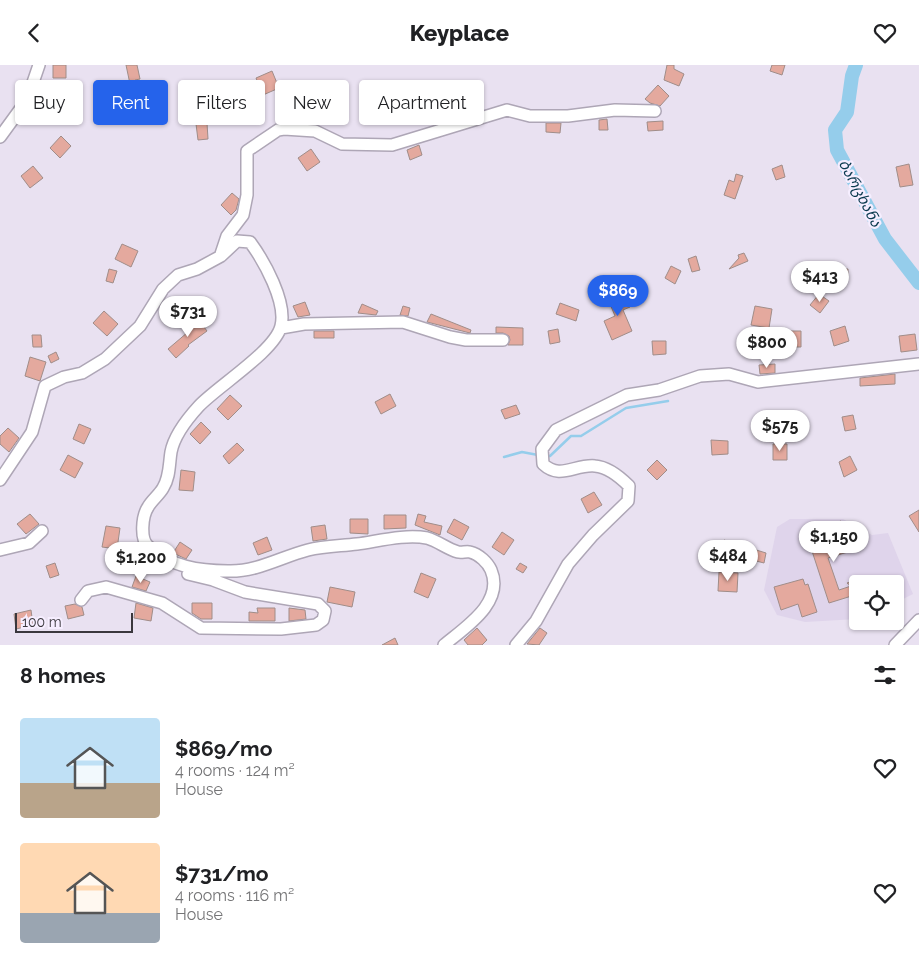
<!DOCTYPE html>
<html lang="en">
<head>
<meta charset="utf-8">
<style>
	body { margin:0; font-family:Raleway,"Noto Sans Georgian",sans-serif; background:#f6f6f6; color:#202124; height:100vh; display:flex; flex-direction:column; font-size:19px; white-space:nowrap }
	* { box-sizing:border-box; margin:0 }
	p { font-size:16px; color:#757577 }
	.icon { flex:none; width:28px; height:28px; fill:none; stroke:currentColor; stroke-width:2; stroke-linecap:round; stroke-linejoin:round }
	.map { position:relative; height:580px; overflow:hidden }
	.side { display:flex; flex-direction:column; background:#fff; flex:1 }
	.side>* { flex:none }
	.guide { position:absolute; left:15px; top:15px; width:500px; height:45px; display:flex; gap:10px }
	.buttons { position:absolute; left:849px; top:510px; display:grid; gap:10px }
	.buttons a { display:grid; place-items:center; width:55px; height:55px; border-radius:5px; background:#fff; box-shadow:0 1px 4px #0004; font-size:25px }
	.scale { position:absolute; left:15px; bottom:12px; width:118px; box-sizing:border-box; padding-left:5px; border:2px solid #3a373d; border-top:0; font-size:14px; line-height:18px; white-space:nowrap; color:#3a373d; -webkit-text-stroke:4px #f6eeff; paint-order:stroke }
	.price { position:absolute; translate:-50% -42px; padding:0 11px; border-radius:18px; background:#fff; color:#222; font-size:16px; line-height:32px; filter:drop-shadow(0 1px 2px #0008) }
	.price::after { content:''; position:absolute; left:50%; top:30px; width:15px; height:11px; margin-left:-8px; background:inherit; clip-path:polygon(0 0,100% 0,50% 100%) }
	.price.on { background:#2563eb; color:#fff }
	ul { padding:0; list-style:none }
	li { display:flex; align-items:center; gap:15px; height:125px; padding:0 20px }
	li span { display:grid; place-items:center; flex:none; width:140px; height:100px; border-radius:5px; color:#555 }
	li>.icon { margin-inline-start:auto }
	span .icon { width:60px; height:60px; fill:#fffc; stroke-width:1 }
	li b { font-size:21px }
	h2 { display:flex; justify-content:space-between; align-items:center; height:60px; padding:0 20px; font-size:21px }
	.pill { padding:0 18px; border-radius:5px; background:#fff; box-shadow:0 1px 4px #0004; font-size:18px; line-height:45px }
	.pill.on { background:#2563eb; color:#fff }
	header { display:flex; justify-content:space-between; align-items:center; height:65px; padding:0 20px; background:#fff; font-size:22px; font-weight:800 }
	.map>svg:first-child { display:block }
	.built { fill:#dfd4eb }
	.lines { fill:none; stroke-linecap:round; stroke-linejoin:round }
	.stream { stroke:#95cdeb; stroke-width:2.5 }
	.river { stroke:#95cdeb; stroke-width:14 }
	.building { fill:#e4a99e; stroke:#a08d89 }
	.minor-casing { stroke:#aea6b6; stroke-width:14 }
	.minor { stroke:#fff; stroke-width:11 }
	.labels { text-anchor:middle; stroke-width:4.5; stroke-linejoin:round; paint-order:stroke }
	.water-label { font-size:15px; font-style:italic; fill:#0a3a4f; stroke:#f6eeff }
</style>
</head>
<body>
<header><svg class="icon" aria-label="back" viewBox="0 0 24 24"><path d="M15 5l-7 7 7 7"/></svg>Keyplace<svg class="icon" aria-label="heart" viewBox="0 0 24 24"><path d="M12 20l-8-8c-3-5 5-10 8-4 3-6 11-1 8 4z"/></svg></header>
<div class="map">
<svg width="919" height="580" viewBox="0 0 919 580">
	<rect width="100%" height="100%" fill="#e9e1f1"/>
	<path class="built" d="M790 454H843L872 470 888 468 913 529 895 538V519H858L857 554 805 557 777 550 764 525 777 462Z"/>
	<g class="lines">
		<path class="stream" d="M545 391H550L571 371H581L626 343 668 336
			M504 392 522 387 538 390"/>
		<path class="river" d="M856 0 852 11 847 47 835 65 837 85 885 174 919 218"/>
	</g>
	<path class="building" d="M53 0H66V13H53Z
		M126 0H137L140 14 135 15 136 17 130 19Z
		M667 0H674V4L684 9 679 21 664 15Z
		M772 0H785L782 10 770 6Z
		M272 6 279 23 263 30 256 13Z
		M211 18 214 37 195 40 193 26 204 25 203 19Z
		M658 20 669 31 660 41 650 38 645 34Z
		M467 25 475 45 460 52 451 32Z
		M305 44 322 51 318 59 300 55Z
		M607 54 608 65H599V55Z
		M663 56V65L648 66 647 57Z
		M207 58 208 74 198 75 196 59Z
		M546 58H561L560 68 546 67Z
		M61 71 71 81 60 93 50 83Z
		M419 80 422 90 410 95 407 85Z
		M311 84 320 97 307 106 298 93Z
		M909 99 913 120 900 122 896 102Z
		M782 100 785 112 776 115 772 104Z
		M33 101 43 113 30 123 21 111Z
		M736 109 743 111 735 134 724 130 729 115 734 117Z
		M232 128 239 134 236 145 231 150 221 140Z
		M122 179 138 186 131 202 115 194Z
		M744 188 748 196 729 204 739 193 738 190Z
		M696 191 700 205 692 207 688 194Z
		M671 201 681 206 675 219 665 213Z
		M836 203 848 204V213L836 212Z
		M109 204 117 206 113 218 106 216Z
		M625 228 630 242 623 245 632 266 612 275 604 256 615 251 608 234Z
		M819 229 829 236 820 248 810 240Z
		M305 237 310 250 298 252 293 241Z
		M560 238 579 245 576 256 556 249Z
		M362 239 378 246 376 250 358 248Z
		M403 241 410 243 408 251 400 250Z
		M755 241 772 244 769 263 751 260Z
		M104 246 118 259 107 271 93 258Z
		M431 249 471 265 470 268 427 257Z
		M198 254 207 266 188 280 189 281 176 293 168 284 188 267 185 263Z
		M845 261 849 276 834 281 830 266Z
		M496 262 523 263V280H508L510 275 509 271 503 268H496Z
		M558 264 560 277 550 279 548 266Z
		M314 266H334V273H314Z
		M787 266H801V282H787Z
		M915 269 917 285 901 287 899 271Z
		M32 270H41L42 282H33Z
		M652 276H666V289L653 290Z
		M56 287 59 294 51 298 48 291Z
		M30 292 46 297 40 316 25 311Z
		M775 299V308L760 309 759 300Z
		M895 309V319L860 321V313Z
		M390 329 396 341 381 349 375 337Z
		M230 330 242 341 228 355 217 344Z
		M516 340 520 349 505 354 501 345Z
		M853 350 856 364 845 366 842 352Z
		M201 357 211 367 200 379 190 369Z
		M79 359 91 364 84 379 73 374Z
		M8 363 19 373 9 387 0 379V371Z
		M711 375 728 376V389L712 390Z
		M237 378 244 385 229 399 223 391Z
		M773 379H787V395H773Z
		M68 390 83 398 75 413 60 405Z
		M850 391 857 405 844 412 839 397Z
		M657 395 667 405 657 415 647 405Z
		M181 405 195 407 193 426 179 425Z
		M594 427 602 440 588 448 581 434Z
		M919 445V467L909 451Z
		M30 449 39 459 26 469 17 459Z
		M418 449 426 451 424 457 442 461 440 470 415 460Z
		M384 450H406V463L384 464Z
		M350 454H368V469L350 468Z
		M454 454 469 462 462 475 447 467Z
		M841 456 851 486 828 493 839 525 851 521 847 518 864 512 867 519H858V529L829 538 811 483 830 476 825 461Z
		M325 460 327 474 313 476 311 462Z
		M106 461 120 463 117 484 102 482Z
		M502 467 514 475 504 490 492 482Z
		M267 472 272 485 258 490 253 478Z
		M724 475 766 488 764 498 737 491 736 496 720 491Z
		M180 477 192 485 186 494 173 488Z
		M55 498 59 510 50 513 46 501Z
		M520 498 527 502 523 508 516 504Z
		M719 507 738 508 737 527 718 526Z
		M421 508 436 514 428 533 414 527Z
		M136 511 150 517 146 526 132 522Z
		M803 514 805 520 808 519 817 547 802 552 798 539 781 545 774 522Z
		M330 522 355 527 352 542 327 537Z
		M136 538 153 543 151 556 134 553Z
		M192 538H212V554H201L192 548Z
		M75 539 82 542 84 550 68 554 65 541Z
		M257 543H275V556H249V547L258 548Z
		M289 543 305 545 306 554 289 556Z
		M31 545 33 560 16 564 14 549Z
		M477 563 487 575 482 580H468L464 575Z
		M540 563 547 568 539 580 527 579Z
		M395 573 398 580H382Z"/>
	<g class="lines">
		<defs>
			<path id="minor" d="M0 72 27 35 39 0
				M221 189 227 171 243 150 247 130V86L278 65 284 64 315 66 342 79 392 80 507 45 530 51H568L615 45 655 46
				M281 263 304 259 403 257 450 272 466 275H503
				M0 415 32 367 45 321 64 312 82 308 105 294 140 261 163 224 178 210 197 204 221 191 237 176 250 177C264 196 287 237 281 261 275 286 218 321 199 341 188 353 174 371 171 387 169 399 170 412 163 423 159 430 152 435 148 442 142 451 140 474 148 481 171 502 199 506 228 506 257 507 281 492 308 485 324 481 341 481 357 479 379 476 405 469 427 473 438 476 447 484 458 487 462 488 466 486 470 487 479 489 488 498 491 505 505 538 464 563 444 580
				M0 485 29 478 42 466
				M81 535 88 526 106 522 162 538 201 563 281 564 316 560 323 555 325 546 318 539 245 527 213 515 188 509
				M516 580 536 556 568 499 593 470 628 436 629 421C621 413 608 402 595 401 575 399 560 415 543 399L542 384 556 365 627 330 659 325 700 311 729 309 758 317 919 299
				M895 580 919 555"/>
		</defs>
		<use href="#minor" class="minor-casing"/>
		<use href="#minor" class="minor"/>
	</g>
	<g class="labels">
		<g class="water-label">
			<text transform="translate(860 128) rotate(62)" y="5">ბარცხანა</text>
		</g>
	</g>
</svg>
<div class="buttons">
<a><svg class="icon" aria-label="locate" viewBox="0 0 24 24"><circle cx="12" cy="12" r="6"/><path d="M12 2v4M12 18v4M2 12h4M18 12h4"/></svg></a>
</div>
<div class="scale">100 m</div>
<b class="price" style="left:820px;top:238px">$413</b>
<b class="price on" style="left:618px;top:252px">$869</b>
<b class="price" style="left:188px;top:273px">$731</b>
<b class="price" style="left:767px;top:304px">$800</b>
<b class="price" style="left:780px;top:387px">$575</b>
<b class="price" style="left:834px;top:498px">$1,150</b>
<b class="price" style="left:728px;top:517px">$484</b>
<b class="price" style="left:141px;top:519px">$1,200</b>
<div class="guide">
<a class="pill">Buy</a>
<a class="pill on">Rent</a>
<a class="pill">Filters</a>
<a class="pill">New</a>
<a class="pill">Apartment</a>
</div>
</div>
<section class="side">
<h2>8 homes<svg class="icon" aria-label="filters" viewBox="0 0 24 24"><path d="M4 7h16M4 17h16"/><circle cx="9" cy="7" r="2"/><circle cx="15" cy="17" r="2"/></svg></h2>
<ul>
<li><span style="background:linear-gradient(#bfe0f5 65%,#b9a48a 0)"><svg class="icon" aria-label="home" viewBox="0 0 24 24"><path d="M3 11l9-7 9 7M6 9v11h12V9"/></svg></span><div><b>$869/mo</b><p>4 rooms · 124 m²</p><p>House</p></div><svg class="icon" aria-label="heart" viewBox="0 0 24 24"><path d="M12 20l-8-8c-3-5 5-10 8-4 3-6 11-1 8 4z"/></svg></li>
<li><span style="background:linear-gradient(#ffd9b3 70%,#9aa5b1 0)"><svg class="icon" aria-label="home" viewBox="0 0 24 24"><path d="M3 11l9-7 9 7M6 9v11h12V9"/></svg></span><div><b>$731/mo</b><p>4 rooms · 116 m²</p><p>House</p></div><svg class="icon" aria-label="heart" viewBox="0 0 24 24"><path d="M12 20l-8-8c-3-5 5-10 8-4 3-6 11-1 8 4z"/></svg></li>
</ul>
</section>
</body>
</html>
